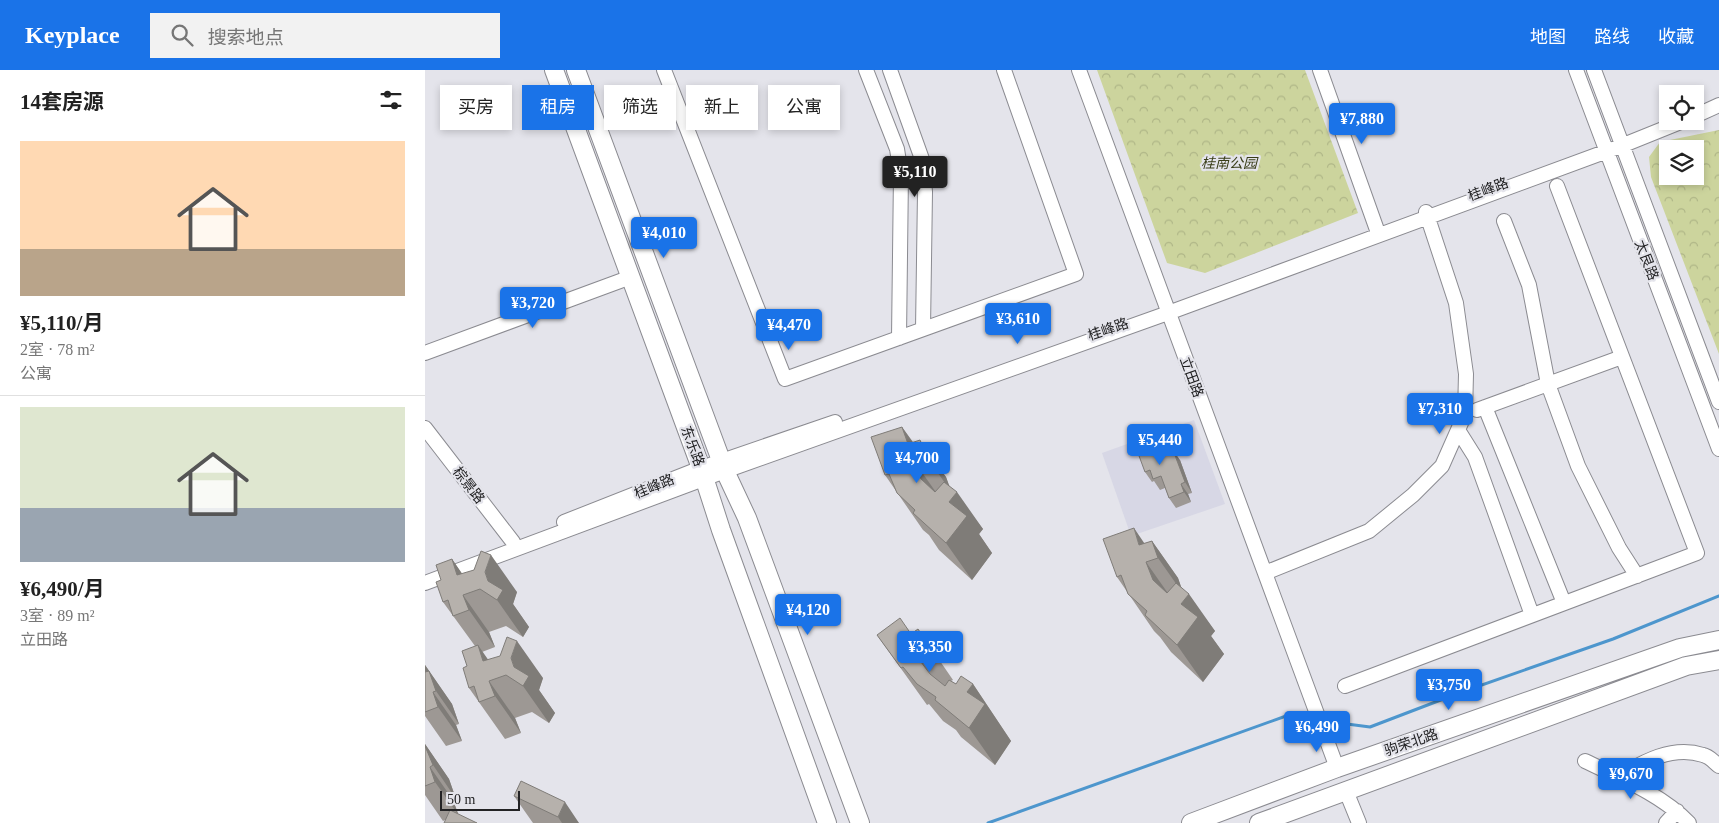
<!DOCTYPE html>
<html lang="zh">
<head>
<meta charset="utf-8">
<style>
	body { margin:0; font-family:"Times New Roman","Noto Sans SC",serif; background:#f2f2f2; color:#222; height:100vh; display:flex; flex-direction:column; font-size:19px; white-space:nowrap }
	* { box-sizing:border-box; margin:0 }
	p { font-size:16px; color:#767676 }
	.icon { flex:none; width:28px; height:28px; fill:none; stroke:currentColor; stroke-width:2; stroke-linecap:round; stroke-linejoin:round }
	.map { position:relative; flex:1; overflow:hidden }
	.details { display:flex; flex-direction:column; background:#fff; width:425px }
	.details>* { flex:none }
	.guide { position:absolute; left:15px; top:15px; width:475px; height:45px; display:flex; gap:10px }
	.fabs { position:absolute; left:1234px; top:15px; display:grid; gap:10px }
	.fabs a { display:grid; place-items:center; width:45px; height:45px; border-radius:0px; background:#fff; box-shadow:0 2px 8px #0003; font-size:25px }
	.scale { position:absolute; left:15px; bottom:12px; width:80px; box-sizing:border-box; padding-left:5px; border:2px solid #222224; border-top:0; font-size:14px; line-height:18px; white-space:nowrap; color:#222224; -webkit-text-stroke:4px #e4e4eb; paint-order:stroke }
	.price { position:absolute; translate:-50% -42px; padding:0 11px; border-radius:5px; background:#1a73e8; color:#fff; font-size:16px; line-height:32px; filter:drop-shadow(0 1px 2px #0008) }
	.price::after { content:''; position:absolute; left:50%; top:30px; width:15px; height:11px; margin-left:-8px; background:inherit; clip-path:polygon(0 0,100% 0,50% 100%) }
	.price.selected { background:#222; color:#fff }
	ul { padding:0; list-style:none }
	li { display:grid; align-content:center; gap:10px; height:265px; padding:0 20px }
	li+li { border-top:1px solid #e0e0e0 }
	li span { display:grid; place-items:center; height:155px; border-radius:0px; color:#555 }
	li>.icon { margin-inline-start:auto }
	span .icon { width:90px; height:90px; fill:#fffc; stroke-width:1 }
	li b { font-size:21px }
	h2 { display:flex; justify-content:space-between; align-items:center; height:60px; padding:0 20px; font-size:21px }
	.pill { padding:0 18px; border-radius:0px; background:#fff; box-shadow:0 2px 8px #0003; font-size:18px; line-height:45px }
	.pill.selected { background:#1a73e8; color:#fff }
	header { display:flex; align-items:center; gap:30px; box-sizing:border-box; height:70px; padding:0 25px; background:#1a73e8; color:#fff }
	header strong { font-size:24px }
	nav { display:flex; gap:28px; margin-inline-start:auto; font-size:18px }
	.search { width:350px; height:45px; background:#f2f2f2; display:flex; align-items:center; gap:12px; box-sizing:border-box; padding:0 18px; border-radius:0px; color:#767676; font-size:19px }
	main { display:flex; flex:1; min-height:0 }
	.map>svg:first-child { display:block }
	.built { fill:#d7d7e5 }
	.park { fill:url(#park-crowns); fill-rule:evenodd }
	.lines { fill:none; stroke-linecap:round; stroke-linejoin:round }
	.stream { stroke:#4d96cd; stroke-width:3 }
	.minor-casing { stroke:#8b8b91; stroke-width:16 }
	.major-casing { stroke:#8b8b91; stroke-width:20 }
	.minor { stroke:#fff; stroke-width:14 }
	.major { stroke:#fff; stroke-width:18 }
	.wall { fill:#9d9894 }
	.shaded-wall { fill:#7f7c78 }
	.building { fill:#b6b1ac; stroke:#7f7c78 }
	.labels { text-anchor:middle; stroke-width:4.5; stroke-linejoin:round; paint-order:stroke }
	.park-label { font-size:14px; font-style:italic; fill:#393d18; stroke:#e4e4eb }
	.street-label { font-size:14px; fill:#222224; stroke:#e4e4eb }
</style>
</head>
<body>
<header>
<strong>Keyplace</strong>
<div class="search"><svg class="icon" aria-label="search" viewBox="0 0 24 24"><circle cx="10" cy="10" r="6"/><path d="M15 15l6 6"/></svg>搜索地点</div>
<nav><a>地图</a><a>路线</a><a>收藏</a></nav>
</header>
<main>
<section class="details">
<h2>14套房源<svg class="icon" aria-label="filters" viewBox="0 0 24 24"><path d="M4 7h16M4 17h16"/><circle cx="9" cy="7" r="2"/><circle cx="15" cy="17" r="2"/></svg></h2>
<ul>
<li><span style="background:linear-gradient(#ffd9b3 70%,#b9a48a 0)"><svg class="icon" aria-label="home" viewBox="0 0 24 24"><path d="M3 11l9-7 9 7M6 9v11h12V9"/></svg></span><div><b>¥5,110/月</b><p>2室 · 78 m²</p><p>公寓</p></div></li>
<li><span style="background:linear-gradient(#dfe7d0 65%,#9aa5b1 0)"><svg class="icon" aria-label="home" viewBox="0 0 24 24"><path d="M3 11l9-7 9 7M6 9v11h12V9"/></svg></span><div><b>¥6,490/月</b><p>3室 · 89 m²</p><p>立田路</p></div></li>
</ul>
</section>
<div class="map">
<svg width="1294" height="753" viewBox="0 0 1294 753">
	<defs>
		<pattern id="park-crowns" width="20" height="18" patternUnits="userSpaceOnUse" patternTransform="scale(1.25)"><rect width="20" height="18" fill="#ccd49d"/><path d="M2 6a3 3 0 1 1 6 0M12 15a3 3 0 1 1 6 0" fill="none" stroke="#afb687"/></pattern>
	</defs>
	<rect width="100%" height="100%" fill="#e4e4eb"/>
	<path class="built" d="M769 350 800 434 706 466 677 383Z"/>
	<path class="park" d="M672 0H880L933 143 780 203 742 193Z
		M1294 60V284L1226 107 1224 87 1235 72ZM1242 79H1270V106H1242Z"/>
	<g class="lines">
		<path class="stream" d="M899 651 945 657 1034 623 1188 569 1294 526
			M563 753 861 646 890 650"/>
		<defs>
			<path id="minor" d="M239 0 360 309 651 204 579 0
				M441 0 472 79 476 104 474 268
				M465 0 497 89 500 122 498 259
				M654 0 912 698
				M895 0 952 160
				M1151 0 1294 379
				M1169 0 1294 332
				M1270 46 1294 35
				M1079 151 1104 215 1123 314 1153 396 1194 478 1212 506
				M0 283 206 207
				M1060 337 1139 533
				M1052 340 1197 287
				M0 358 88 472
				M1033 360 1050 387 1107 545
				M139 452 276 398 410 352
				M840 503 944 461 988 425 1017 396 1040 344 1041 304 1031 233 1001 142
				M0 513 300 401 743 243 1196 76 1258 51
				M920 616 1272 483 1132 116
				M1160 691C1195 708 1236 724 1264 753
				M1192 707C1218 692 1247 675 1278 685 1284 686 1289 692 1294 696
				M921 721 934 753
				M1241 753 1252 741"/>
			<path id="major" d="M129 0 276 398 296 460 402 753
				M151 0 300 401 322 448 435 753
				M766 753 912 698 1255 578 1294 570
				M834 753 1261 596 1294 590"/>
		</defs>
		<use href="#minor" class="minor-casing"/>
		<use href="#major" class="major-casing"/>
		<use href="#minor" class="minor"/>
		<use href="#major" class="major"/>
	</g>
	<path class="wall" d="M477 357 488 372 521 407 524 416 558 459 554 464 567 483 547 510 514 480 504 465 498 460 460 405Z
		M721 363 728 373 733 386 755 390 767 423 763 424 766 432 751 438 744 428 740 418 735 420 729 411 727 412 720 402Z
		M727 471 753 508 756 517 790 561 786 566 799 584 778 612 746 582 735 567 729 561 692 507 719 474Z
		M27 489 37 504 92 522 88 534 104 557 98 567 81 556 64 562 70 577 57 582 63 590 118 608 114 620 130 643 124 653 107 642 90 648 96 663 80 669 44 618 42 596 50 576 18 532 16 510Z
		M493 559 528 610 526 611 531 614H548L586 671 570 695 536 667 531 660 518 651 504 634 502 635 452 565 486 564Z
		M0 595 27 634 34 654 31 655 37 671 21 676 0 646Z
		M0 674 24 709 31 729 28 730 33 744 18 751 0 725Z
		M89 726 154 753H108Z"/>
	<path class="shaded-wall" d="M477 357 498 387 483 374Z
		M721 363 728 373 737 397 730 387Z
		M495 370 521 407 527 423 501 386Z
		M748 380 755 390 767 423 760 412Z
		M489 391 515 428 496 409Z
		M756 414 763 424 766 432 759 422Z
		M532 422 558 459 554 464 567 483 547 510 521 473 524 432Z
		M709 458 730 489 714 475Z
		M727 471 753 508 759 525 733 488Z
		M66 485 92 522 88 534 104 557 98 567 72 530 63 511 60 502Z
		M27 489 49 521 32 505Z
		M721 492 747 529 728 510Z
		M764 524 790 561 786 566 799 584 778 612 752 575 756 534Z
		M38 525 64 562 70 577 44 540Z
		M92 571 118 608 114 620 130 643 124 653 98 616 89 597 86 588Z
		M53 575 75 607 58 591Z
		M0 595 27 634 34 654 11 621 0 602Z
		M64 611 90 648 96 663 70 626Z
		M548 614 586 671 570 695 544 658 542 622Z
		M8 622 31 655 37 671 13 637Z
		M0 674 24 709 31 729 8 695 0 681Z
		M5 697 28 730 34 746 10 712Z
		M140 732 154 753H137L133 747Z"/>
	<path class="building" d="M477 357 483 374 495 370 501 386 489 391 496 409 510 422 519 412 532 422 524 432 542 446 521 473 488 443 490 440 472 423 464 404 460 405 446 367Z
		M721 363 730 387 748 380 760 412 756 414 759 422 744 428 736 406 728 409 725 400 720 402 707 367Z
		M709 458 714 475 727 471 733 488 721 492 728 510 742 523 751 513 764 524 756 534 773 547 752 575 720 545 722 541 703 524 696 505 692 507 678 469Z
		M56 481 66 485 60 502 63 511 78 520 72 530 55 519 38 525 44 540 28 546 23 530 18 532 11 512 16 510 11 495 27 489 32 505 49 500Z
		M475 548 486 564 493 559 502 573 493 579 497 585 493 588 505 604 520 616 524 610 531 614 536 606 548 614 542 622 560 634 544 658 510 630 511 627 492 614 478 597 476 598 452 565Z
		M82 567 92 571 86 588 89 597 104 606 98 616 81 605 64 611 70 626 54 632 49 616 44 618 38 598 42 596 37 581 53 575 58 591 75 586Z
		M4 601 11 621 8 622 13 637 0 642V602Z
		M0 676 8 695 5 697 10 712 0 716Z
		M96 711 140 732 133 747 89 726Z
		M25 740 52 753H19Z"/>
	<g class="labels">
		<g class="park-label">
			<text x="804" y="98">桂南公园</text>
		</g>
		<g class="street-label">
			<text transform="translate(1063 119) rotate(-20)" y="5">桂峰路</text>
			<text transform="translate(1222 190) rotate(69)" y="5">太艮路</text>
			<text transform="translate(683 259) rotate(-19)" y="5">桂峰路</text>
			<text transform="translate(767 307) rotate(70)" y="5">立田路</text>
			<text transform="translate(268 376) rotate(70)" y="5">东乐路</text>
			<text transform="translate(44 415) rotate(52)" y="5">棕景路</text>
			<text transform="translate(229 416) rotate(-22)" y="5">桂峰路</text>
			<text transform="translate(986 672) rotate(-19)" y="5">驹荣北路</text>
		</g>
	</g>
</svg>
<div class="fabs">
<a><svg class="icon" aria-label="locate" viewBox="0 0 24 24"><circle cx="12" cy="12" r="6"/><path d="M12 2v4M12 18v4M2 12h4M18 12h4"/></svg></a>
<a><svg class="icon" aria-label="layers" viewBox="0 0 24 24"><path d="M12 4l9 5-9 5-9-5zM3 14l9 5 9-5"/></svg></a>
</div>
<div class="scale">50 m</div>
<b class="price" style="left:937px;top:75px">¥7,880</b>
<b class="price selected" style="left:490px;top:128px">¥5,110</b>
<b class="price" style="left:239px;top:189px">¥4,010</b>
<b class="price" style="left:108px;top:259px">¥3,720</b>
<b class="price" style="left:593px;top:275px">¥3,610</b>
<b class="price" style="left:364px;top:281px">¥4,470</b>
<b class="price" style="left:1015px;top:365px">¥7,310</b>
<b class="price" style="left:735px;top:396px">¥5,440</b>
<b class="price" style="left:492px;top:414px">¥4,700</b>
<b class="price" style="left:383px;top:566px">¥4,120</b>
<b class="price" style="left:505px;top:603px">¥3,350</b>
<b class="price" style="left:1024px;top:641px">¥3,750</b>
<b class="price" style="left:892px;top:683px">¥6,490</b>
<b class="price" style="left:1206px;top:730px">¥9,670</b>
<div class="guide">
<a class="pill">买房</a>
<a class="pill selected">租房</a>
<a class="pill">筛选</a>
<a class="pill">新上</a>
<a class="pill">公寓</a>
</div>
</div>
</main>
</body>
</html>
